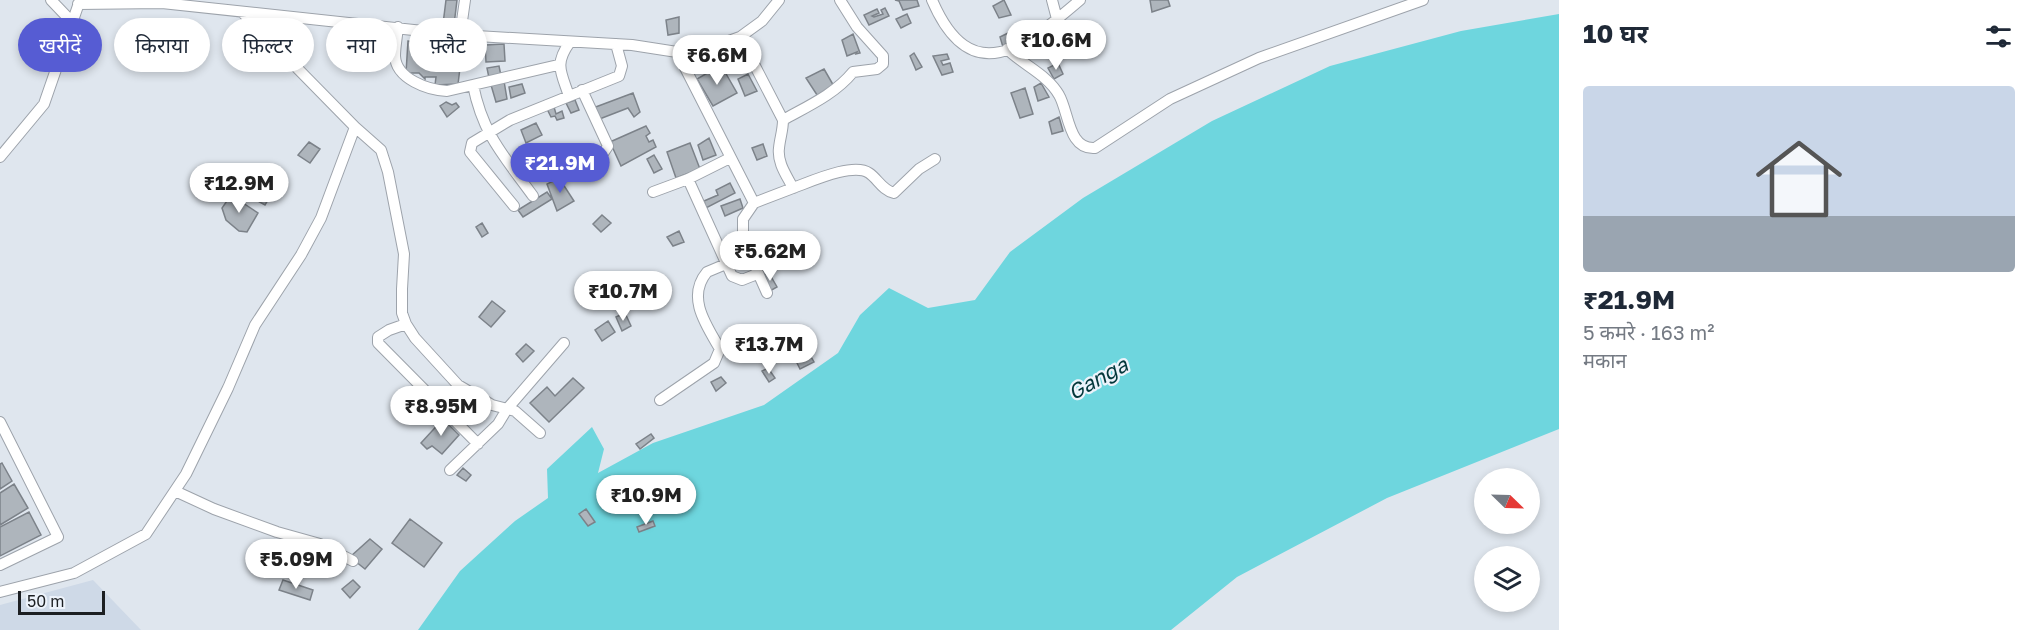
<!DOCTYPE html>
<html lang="hi">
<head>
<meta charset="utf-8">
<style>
	body { margin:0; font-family:"Golos Text","Noto Sans Devanagari",sans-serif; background:#f6f6f7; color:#1f2937; height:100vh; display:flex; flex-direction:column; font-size:22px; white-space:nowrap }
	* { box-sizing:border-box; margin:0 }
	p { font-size:20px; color:#747a83 }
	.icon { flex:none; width:33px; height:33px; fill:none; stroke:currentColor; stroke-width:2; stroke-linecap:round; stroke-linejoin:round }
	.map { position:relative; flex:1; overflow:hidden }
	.sheet { display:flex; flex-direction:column; background:#fff; width:480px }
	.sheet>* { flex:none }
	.banner { position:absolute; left:18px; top:18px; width:570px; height:54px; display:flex; gap:12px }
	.needle { width:39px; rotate:113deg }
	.tools { position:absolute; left:1474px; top:468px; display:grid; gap:12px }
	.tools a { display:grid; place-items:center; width:66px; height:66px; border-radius:50%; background:#fff; box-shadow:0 3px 9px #0003; font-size:30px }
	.scale { position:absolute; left:18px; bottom:15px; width:87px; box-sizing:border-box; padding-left:6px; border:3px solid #1c1f22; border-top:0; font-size:16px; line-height:21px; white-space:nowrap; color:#1c1f22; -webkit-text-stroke:4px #edf3fb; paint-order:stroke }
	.price { position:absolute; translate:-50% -51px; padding:0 14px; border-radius:21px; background:#fff; color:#222; font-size:20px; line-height:39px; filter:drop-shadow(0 2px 3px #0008) }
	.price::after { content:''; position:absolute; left:50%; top:36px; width:18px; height:14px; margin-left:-9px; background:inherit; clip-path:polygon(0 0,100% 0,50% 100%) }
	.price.current { background:#565cd3; color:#fff }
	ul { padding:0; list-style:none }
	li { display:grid; align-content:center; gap:12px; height:318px; padding:0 24px }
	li+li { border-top:2px solid #e0e1e3 }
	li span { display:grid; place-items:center; height:186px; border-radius:6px; color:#555 }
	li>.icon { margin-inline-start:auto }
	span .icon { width:108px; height:108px; fill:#fffc; stroke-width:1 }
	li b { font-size:26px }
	h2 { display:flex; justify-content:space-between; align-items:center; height:72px; padding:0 24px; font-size:26px }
	.pill { padding:0 21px; border-radius:27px; background:#fff; box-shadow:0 3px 9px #0003; font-size:21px; line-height:54px }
	.pill.current { background:#565cd3; color:#fff }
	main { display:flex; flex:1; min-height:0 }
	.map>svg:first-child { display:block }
	.built { fill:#ced9e7 }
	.water { fill:#6ed6de }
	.building { fill:#aeb5bc; stroke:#7c8289; stroke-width:1.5 }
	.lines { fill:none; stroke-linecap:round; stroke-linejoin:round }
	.minor-casing { stroke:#9da3ab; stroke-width:12 }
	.minor { stroke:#fff; stroke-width:10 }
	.labels { text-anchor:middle; stroke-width:4.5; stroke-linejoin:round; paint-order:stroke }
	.water-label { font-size:21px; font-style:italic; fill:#03373b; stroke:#edf3fb }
</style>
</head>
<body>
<main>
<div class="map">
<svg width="1559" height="630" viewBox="0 0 1559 630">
	<rect width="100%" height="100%" fill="#dfe6ee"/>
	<path class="built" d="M93 580 141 630H0V605Z"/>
	<path class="water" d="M1559 14V429L1387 498 1237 577 1171 630H418L460 571 515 521 548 498 547 469 592 427 604 449 598 473 653 443 764 405 838 353 860 315 889 288 928 308 975 300 1010 252 1083 198 1212 121 1330 66 1461 31Z"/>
	<path class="building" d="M446 0H457L454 25 443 24Z
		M895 0H917L919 6 903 10 899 1Z
		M1004 0 1011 15 999 18 993 6Z
		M1150 0H1168L1170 6 1152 12Z
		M885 8 889 16 869 25 864 15 877 9 879 13 872 16 874 17 883 14 881 10Z
		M907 14 911 23 901 28 896 19Z
		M679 17V33L668 35 666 20Z
		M1010 32 1014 44 1003 47 1000 37Z
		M439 34 446 45 435 46 432 59 435 60 437 52 442 51V59L447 60V49L454 59 453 67 460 68 458 84 435 85 436 77H425V79L419 73H406L408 41 435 43Z
		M853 34 860 53 856 54 857 52 847 56 842 40Z
		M359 38 376 41 373 55 364 54 363 59 355 58Z
		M504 44 505 61 486 62 485 45Z
		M914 53 922 67 916 70 910 56Z
		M947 54 949 59 941 61 943 65 950 63 953 72 942 75 933 56Z
		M1058 63 1063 74 1054 79 1048 68Z
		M721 65 737 93 713 106 697 79Z
		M499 66 501 76 489 78 487 68Z
		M824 69 835 88 819 98 806 78Z
		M748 74 757 91 745 96 738 79Z
		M504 81 507 99 496 102 491 85Z
		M1041 83 1049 97 1038 101 1034 87Z
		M522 84 525 93 511 98 509 87Z
		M1025 88 1033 114 1020 118 1011 93Z
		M633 93 640 112 634 117 628 108 597 120 593 108Z
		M575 100 579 110 571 113 566 103Z
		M446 102 452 105 456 103 459 107 447 117 440 106Z
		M554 107 556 114 562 111 564 118 557 120 555 116 551 117 547 109Z
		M1059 117 1063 131 1052 134 1049 122Z
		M536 123 542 135 526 143 521 130Z
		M646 126 650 133 646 136 649 142 653 140 656 147 621 166 610 142Z
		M709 138 716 155 703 160 698 145Z
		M309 142 320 149 310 163 298 155Z
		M690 143 700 169 676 178 667 152Z
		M763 144 767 156 757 160 752 148Z
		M654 155 662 169 654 173 647 159Z
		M247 168 277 185 265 205 235 188Z
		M559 178 574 201 557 211 547 184Z
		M730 183 735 193 706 208 704 201 718 195 716 190Z
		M547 192 552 199 523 217 518 210Z
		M231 195 258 213 247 232 239 231 226 220 222 208Z
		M740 199 743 208 725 216 721 206Z
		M602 215 611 223 601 232 593 224Z
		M482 223 488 233 482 237 476 227Z
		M679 231 684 242 673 246 667 237Z
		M758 236 765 249 758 252 752 240Z
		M769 273 777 287 770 291 762 276Z
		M611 289 616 298 607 304 601 295Z
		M492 301 505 311 491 327 479 317Z
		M625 313 631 326 622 331 616 317Z
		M608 321 615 332 602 341 595 330Z
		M526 344 534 351 523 362 516 354Z
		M810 355 814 362 800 369 796 361Z
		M768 368 775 378 769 382 762 371Z
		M721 377 726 383 716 391 711 382Z
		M573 378 584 388 549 422 530 403 547 387 555 396Z
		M443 419 459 435 442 454 432 446 427 449 421 443Z
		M651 434 654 438 640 449 636 444Z
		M2 463 12 481 0 489V464Z
		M463 468 471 475 466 481 457 475Z
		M14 484 28 508 0 525V493Z
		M586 509 595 522 588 526 579 514Z
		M29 512 41 535 0 556V527Z
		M410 519 442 543 424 567 392 543Z
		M653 521 655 526 639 532 637 527Z
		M370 539 382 549 365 569 350 557Z
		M283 580 313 590 310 600 279 590Z
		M353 580 360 587 350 598 342 589Z"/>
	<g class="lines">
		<defs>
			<path id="minor" d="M51 0 72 22
				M932 0C971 91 1024 48 1080 0
				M1052 0 1057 19
				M78 4 162 3 460 35 632 45 677 52 715 46 740 37 762 21 779 0
				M398 27C397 37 395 47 395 56 396 79 428 90 447 91L558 65
				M460 35 465 0
				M740 37 783 120C783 130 780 138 779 148 777 163 787 176 793 188L754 203
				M1007 49C1023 65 1048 75 1059 95 1069 112 1068 150 1095 148L1170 99 1259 58 1423 0
				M677 52 754 203 743 219V239L767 293
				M473 85C483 135 504 156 533 196
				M582 90 608 146 604 152 589 161
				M569 96C561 72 554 64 570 42
				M783 120C808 106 835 94 853 72L877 69 883 64V56L857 27 840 0
				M355 127 381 150 388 172 404 254 402 289V313L406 324 415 338 458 385 492 405 515 411 540 433
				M0 157 44 104 80 0
				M688 179 732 276 742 280 757 274
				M793 188C810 182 853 162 869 173 878 179 882 190 894 193L919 169 935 159
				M653 192 688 179 730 158
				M514 206 470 152 472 143 510 120 619 76 622 66 616 44
				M406 324 389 330 378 337V343L478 444
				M660 400 714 363 720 349C706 325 686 297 707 272L726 264
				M453 419 477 398
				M0 422 58 537 0 565
				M450 470 498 424 507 409 564 343
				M175 491 214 509 277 532 320 544 353 561
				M0 592 74 573 146 534 186 474 228 388 255 325 301 255 321 218 355 127 242 12"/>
		</defs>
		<use href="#minor" class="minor-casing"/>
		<use href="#minor" class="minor"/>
	</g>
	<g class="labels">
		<g class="water-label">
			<text transform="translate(1098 379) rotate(-29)" y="7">Ganga</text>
		</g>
	</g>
</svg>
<div class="tools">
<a><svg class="needle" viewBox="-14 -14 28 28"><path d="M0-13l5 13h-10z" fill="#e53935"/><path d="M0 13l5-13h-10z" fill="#747a83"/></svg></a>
<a><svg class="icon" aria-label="layers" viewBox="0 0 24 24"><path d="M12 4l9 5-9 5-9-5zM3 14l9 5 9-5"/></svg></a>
</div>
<div class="scale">50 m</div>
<b class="price" style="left:1056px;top:71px">₹10.6M</b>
<b class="price" style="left:717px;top:86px">₹6.6M</b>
<b class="price current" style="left:560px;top:194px">₹21.9M</b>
<b class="price" style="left:239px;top:214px">₹12.9M</b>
<b class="price" style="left:770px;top:282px">₹5.62M</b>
<b class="price" style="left:623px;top:322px">₹10.7M</b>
<b class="price" style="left:769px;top:375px">₹13.7M</b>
<b class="price" style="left:441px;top:437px">₹8.95M</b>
<b class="price" style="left:646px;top:526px">₹10.9M</b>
<b class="price" style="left:296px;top:590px">₹5.09M</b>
<div class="banner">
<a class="pill current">खरीदें</a>
<a class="pill">किराया</a>
<a class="pill">फ़िल्टर</a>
<a class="pill">नया</a>
<a class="pill">फ़्लैट</a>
</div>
</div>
<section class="sheet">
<h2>10 घर<svg class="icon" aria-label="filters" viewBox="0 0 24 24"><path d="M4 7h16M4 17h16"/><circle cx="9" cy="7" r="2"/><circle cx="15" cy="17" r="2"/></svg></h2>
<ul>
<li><span style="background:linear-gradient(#c9d6e8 70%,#9aa5b1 0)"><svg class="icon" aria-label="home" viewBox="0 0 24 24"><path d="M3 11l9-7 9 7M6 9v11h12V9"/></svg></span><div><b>₹21.9M</b><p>5 कमरे · 163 m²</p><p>मकान</p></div></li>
</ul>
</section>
</main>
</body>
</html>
